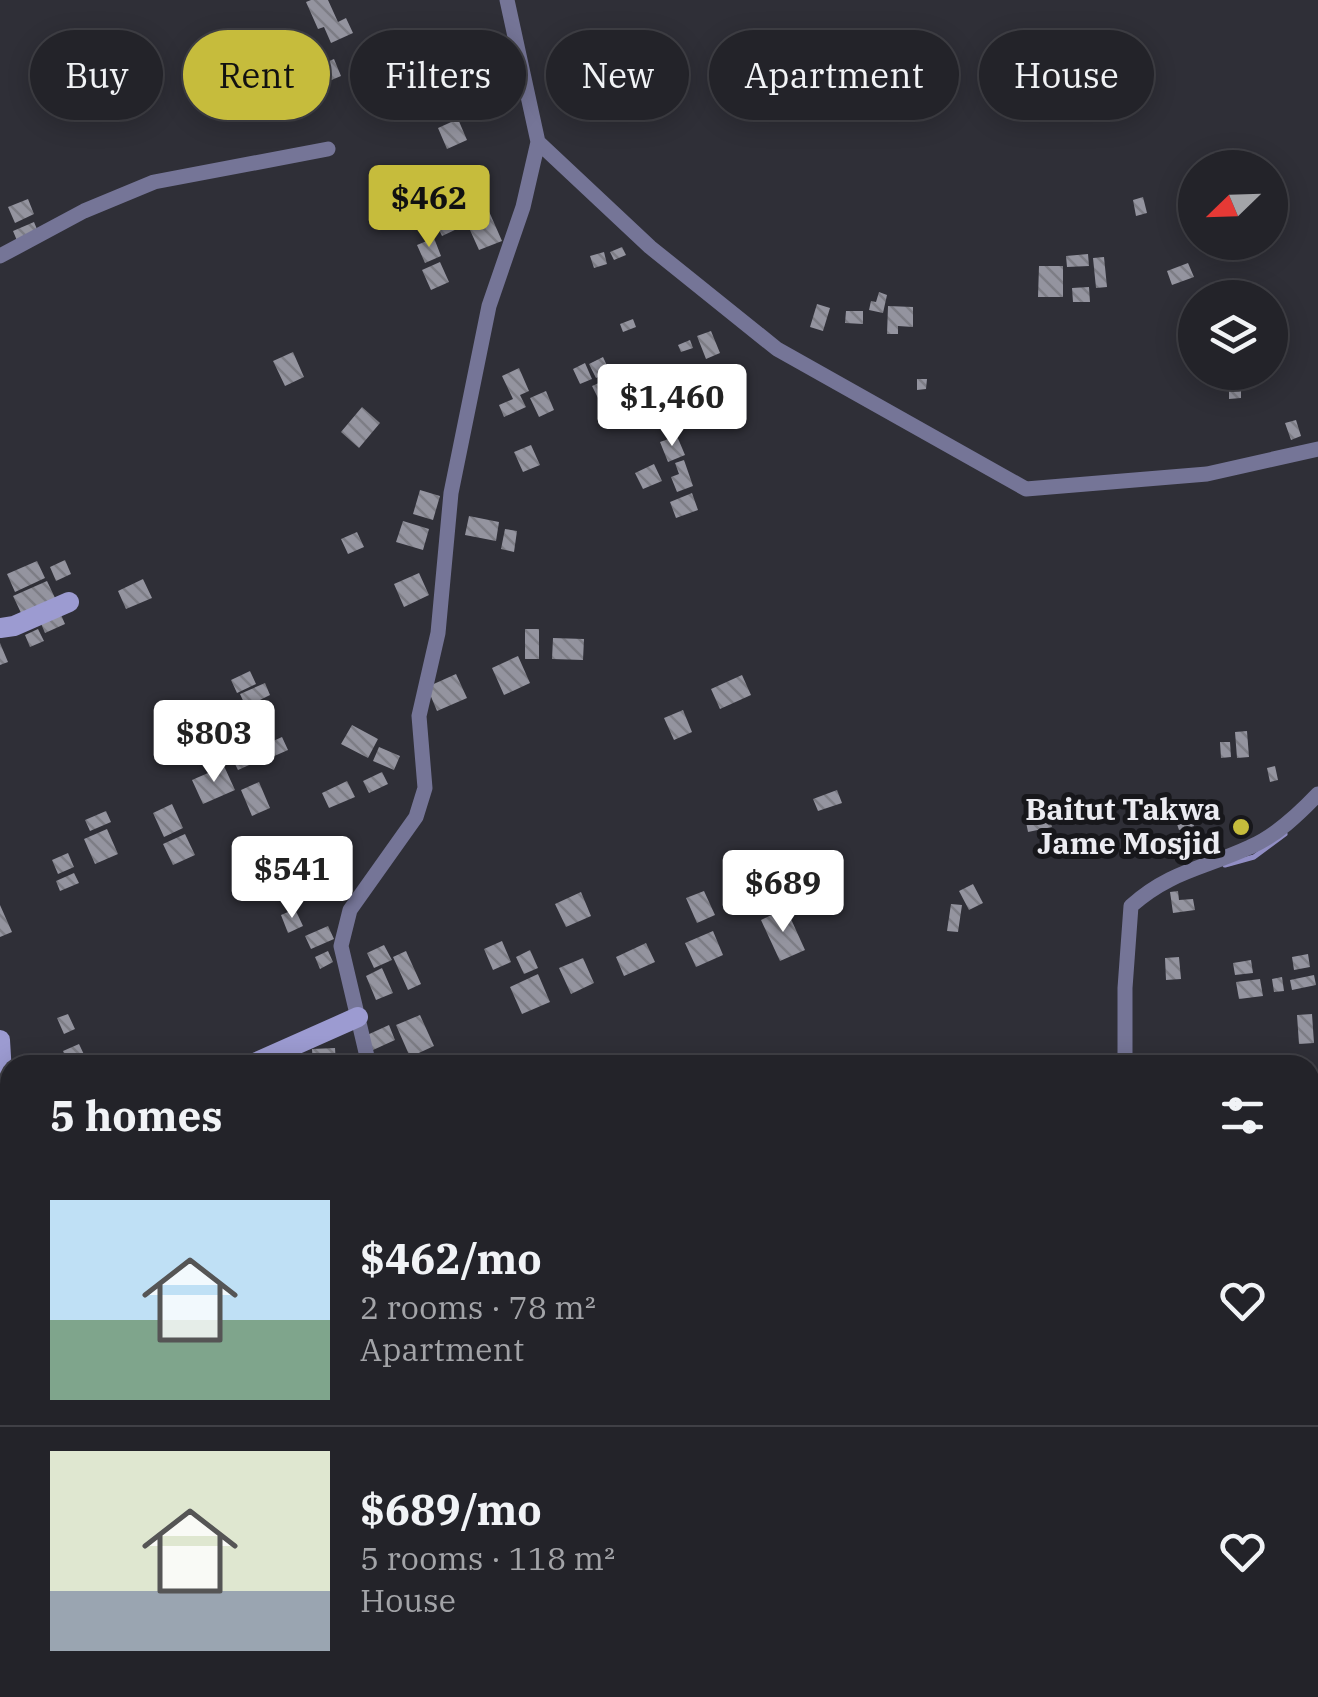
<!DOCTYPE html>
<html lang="en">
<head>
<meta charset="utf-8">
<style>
	body { margin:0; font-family:"IBM Plex Serif",serif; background:#2f2f35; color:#f1f3f6; height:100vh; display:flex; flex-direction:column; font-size:38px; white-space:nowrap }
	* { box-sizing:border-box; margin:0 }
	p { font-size:32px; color:#a3a4a8 }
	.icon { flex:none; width:55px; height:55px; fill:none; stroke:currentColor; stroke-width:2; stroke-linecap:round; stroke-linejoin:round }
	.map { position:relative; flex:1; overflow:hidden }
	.drawer { position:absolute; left:0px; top:1055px; width:1320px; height:642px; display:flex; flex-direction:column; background:#232329; border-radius:30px 30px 0 0; box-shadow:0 5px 25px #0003,0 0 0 2px #404046 }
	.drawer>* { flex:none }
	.guide { position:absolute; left:30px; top:30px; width:1260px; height:90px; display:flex; gap:20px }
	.needle { width:65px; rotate:247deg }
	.tools { position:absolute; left:1178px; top:150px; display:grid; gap:20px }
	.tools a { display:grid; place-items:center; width:110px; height:110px; border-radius:50%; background:#232329; box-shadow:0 5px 25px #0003,0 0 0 2px #404046; font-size:50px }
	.price { position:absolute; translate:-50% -85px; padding:0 22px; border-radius:10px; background:#fff; color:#222; font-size:32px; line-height:65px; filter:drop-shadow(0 2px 5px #0008) }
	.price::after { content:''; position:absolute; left:50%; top:60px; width:30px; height:22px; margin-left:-15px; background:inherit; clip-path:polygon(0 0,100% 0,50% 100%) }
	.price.active { background:#c6bc3c; color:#111 }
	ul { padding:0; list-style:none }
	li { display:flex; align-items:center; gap:30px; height:250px; padding:0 50px }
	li+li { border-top:2px solid #404046 }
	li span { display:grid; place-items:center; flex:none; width:280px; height:200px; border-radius:0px; color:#555 }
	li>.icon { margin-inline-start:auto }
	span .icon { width:120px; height:120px; fill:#fffc; stroke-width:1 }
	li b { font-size:42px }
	h2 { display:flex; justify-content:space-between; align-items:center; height:120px; padding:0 50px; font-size:42px }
	.tag { padding:0 35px; border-radius:45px; background:#232329; box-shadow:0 5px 25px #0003,0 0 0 2px #404046; font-size:35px; line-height:90px }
	.tag.active { background:#c6bc3c; color:#111 }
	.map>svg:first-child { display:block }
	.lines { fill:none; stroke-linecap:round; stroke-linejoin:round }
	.stream { stroke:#918ec4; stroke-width:5 }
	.building { fill:url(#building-back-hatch) }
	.street { stroke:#757597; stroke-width:15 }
	.secondary { stroke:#9c9bd1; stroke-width:20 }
	.poi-dot { fill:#c6bc3c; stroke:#17171b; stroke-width:4 }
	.labels { text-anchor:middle; stroke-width:10; stroke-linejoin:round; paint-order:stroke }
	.poi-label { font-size:30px; font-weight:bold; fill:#ebebf1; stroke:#17171b; text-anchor:end }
</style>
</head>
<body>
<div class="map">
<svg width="1318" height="1697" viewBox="0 0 1318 1697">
	<defs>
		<pattern id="building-back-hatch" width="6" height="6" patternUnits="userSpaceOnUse" patternTransform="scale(2.5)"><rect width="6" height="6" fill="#94949f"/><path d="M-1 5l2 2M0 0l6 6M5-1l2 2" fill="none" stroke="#7d7d85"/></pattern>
	</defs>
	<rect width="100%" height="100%" fill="#2f2f37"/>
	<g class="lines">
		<path class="stream" d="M1225 865 1254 857 1285 834
			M1282 1688V1697"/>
	</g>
	<path class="building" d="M311 0H328L338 22 346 18 353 33 331 43 324 27 318 29 306 2Z
		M334 59 341 76 322 84 315 67Z
		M458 119 467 140 447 149 438 128Z
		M1143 197 1147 213 1136 216 1133 200Z
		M28 199 34 214 15 223 8 207Z
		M484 200 502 241 479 250 461 210Z
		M448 210 457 229 442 236 433 217Z
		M34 222 39 234 18 243 13 231Z
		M434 238 441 256 425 263 417 245Z
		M622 247 626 255 614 260 610 252Z
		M604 252 607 264 594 268 590 256Z
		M1088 254 1089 266 1067 267 1066 256Z
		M1104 257 1107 287 1096 288 1093 258Z
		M440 262 449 282 431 290 422 270Z
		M1188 263 1194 277 1172 285 1167 271Z
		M1039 266H1063V297H1038Z
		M1089 287 1090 302H1073L1072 288Z
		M879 292 887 295 883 313 869 310 871 301 876 302Z
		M817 304 830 308 823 331 810 327Z
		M888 306 913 307V327L898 326V334H887Z
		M846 311H863V324L845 323Z
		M633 319 636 327 623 332 620 324Z
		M711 331 720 353 706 359 697 336Z
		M690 340 693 348 681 352 678 345Z
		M293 352 304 377 285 386 273 361Z
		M603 357 610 372 596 378 589 364Z
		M585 363 592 379 580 384 573 369Z
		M519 368 529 391 520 395 526 407 504 417 499 405 513 399 502 376Z
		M612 377 619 393 600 402 592 386Z
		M917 379H927L926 389 917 390Z
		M712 381 718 394 701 401 695 388Z
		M546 391 554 410 539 417 530 398Z
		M1229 391H1241V398L1229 399Z
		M664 404 672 425 663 429 655 408Z
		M362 407 380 423 359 448 341 432Z
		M1296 420 1301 436 1291 440 1285 423Z
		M677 436 685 455 668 462 660 442Z
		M531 445 540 465 523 472 514 452Z
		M684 460 693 486 677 492 671 477 679 474 675 463Z
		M654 464 662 481 643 489 635 473Z
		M420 490 440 496 433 520 413 514Z
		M692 493 698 510 676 518 670 502Z
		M469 516 499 522 496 541 465 535Z
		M403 521 429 529 423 550 396 542Z
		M505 529 517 531 514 552 501 549Z
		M357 532 364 547 348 554 341 539Z
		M65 560 71 574 56 581 50 567Z
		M37 561 45 578 15 592 7 574Z
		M419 573 429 595 404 607 394 584Z
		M143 579 152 598 126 609 118 591Z
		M47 581 56 600 22 615 13 596Z
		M59 610 65 624 45 633 39 619Z
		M38 629 44 641 30 647 25 635Z
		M525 629H539V659H525Z
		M553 638 584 639 583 660 552 659Z
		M0 643 8 662 0 665Z
		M518 656 530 683 504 695 492 668Z
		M250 671 256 684 237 693 231 680Z
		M456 674 467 698 437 711 427 687Z
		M742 675 751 695 720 709 711 689Z
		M265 683 270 695 246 707 240 694Z
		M239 707 250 732 235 739 223 714Z
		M683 710 692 732 674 740 664 718Z
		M352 725 378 739 368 758 341 744Z
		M1247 731 1249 757 1237 758 1235 732Z
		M282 737 288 750 263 761 258 748Z
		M1220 742H1230L1231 757 1221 758Z
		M251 746 258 761 238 770 231 756Z
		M379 747 400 756 394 770 373 761Z
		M224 766 235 790 203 804 192 780Z
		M1275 766 1278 780 1270 782 1267 768Z
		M382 772 388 784 369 793 363 781Z
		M347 781 355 797 329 808 322 793Z
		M259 782 270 808 252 816 241 790Z
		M837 790 842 803 818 811 813 799Z
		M172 804 183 828 164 837 153 813Z
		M1187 804 1194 826 1179 830 1172 809Z
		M106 811 111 822 90 831 85 820Z
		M1048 812 1052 827 1028 832 1025 817Z
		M1244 816 1251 833 1238 838 1231 821Z
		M107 829 118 854 95 864 84 839Z
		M185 834 195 855 173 865 163 844Z
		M319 851 335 885 319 892 304 857Z
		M68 853 74 867 58 874 52 860Z
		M74 873 79 883 60 891 56 881Z
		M775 876 784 895 768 902 759 883Z
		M304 879 311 894 298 900 291 885Z
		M973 884 983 903 969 910 959 891Z
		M704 891 715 915 697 923 686 898Z
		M1178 891 1179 900 1193 899 1195 910 1173 913 1170 892Z
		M581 892 591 916 566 927 555 904Z
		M951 904 962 905 958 932 947 931Z
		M0 905 12 932 0 937Z
		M786 908 805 950 780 961 761 920Z
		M295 909 303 926 288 933 281 915Z
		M328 926 334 939 311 949 305 936Z
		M713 931 723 955 696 967 685 943Z
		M502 941 511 962 493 970 484 949Z
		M646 943 655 962 624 976 616 957Z
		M384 945 392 960 374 968 367 953Z
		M530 950 538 968 524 974 516 957Z
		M328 951 333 962 320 969 315 957Z
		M406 951 421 984 408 990 393 957Z
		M1308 954 1310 967 1294 970 1292 957Z
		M1179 957 1181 979 1166 980 1165 958Z
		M583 958 594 983 571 994 559 968Z
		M1251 960 1253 973 1235 975 1233 963Z
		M382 968 393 993 376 1000 366 976Z
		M538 974 550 1002 522 1014 510 987Z
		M1314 975 1316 985 1292 990 1290 980Z
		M1282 977 1284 991 1274 992 1272 979Z
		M1260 979 1263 996 1239 999 1236 982Z
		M68 1014 75 1029 64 1034 57 1018Z
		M1312 1014 1314 1043 1299 1044 1297 1015Z
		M420 1015 434 1046 410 1057 396 1025Z
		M389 1025 395 1040 373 1050 367 1035Z
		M79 1044 88 1063 69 1065 63 1051Z
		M335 1048 336 1065H313L312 1049Z
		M172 1055 177 1065H137L150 1059 153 1064Z
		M2 1518H10V1534H2Z
		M10 1561V1577H0V1562Z
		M43 1688 66 1691V1697H42Z
		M426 1688H454L453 1697H425Z
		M1015 1688H1038L1047 1690 1045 1697H1013Z
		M1069 1688 1088 1689 1086 1697H1067Z
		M108 1691 141 1694V1697H108Z"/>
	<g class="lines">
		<path class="street" d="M538 142 650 247 777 349 1026 489 1207 474 1318 449
			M0 256 84 211 154 182 328 149
			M369 1065 341 946 350 910 416 817 425 788 419 716 438 633 451 493 489 306 523 207 538 142 507 0
			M1125 1065V988L1131 906C1170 871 1205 868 1250 847 1276 836 1299 814 1318 794
			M1274 1688V1697"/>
		<path class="secondary" d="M0 628 14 626 69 602
			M0 1040 10 1208
			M250 1065 358 1017
			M0 1369 10 1329
			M96 1688 97 1697"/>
	</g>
	<circle class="poi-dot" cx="1241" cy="827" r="10"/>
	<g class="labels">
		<g class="poi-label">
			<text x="1221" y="820">Baitut Takwa<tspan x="1221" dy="34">Jame Mosjid</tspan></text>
		</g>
	</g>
</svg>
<div class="tools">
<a><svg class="needle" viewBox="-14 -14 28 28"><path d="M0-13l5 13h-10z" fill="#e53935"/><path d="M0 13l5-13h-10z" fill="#a3a4a8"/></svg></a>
<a><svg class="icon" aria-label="layers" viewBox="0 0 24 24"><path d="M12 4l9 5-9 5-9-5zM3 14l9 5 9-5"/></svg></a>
</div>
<b class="price active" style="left:429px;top:250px">$462</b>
<b class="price" style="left:672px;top:449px">$1,460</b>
<b class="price" style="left:214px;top:785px">$803</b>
<b class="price" style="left:292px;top:921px">$541</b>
<b class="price" style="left:783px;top:935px">$689</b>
<div class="guide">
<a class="tag">Buy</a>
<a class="tag active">Rent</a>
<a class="tag">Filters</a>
<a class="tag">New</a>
<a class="tag">Apartment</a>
<a class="tag">House</a>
</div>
<section class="drawer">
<h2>5 homes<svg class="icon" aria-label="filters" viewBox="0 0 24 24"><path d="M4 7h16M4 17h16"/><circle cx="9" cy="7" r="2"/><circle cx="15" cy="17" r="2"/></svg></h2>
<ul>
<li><span style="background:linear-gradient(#bfe0f5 60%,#7fa58c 0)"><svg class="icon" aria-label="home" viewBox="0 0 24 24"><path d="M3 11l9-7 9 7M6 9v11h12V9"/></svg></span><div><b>$462/mo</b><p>2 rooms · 78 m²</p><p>Apartment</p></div><svg class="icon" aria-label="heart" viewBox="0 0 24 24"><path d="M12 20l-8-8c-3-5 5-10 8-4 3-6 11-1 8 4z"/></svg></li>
<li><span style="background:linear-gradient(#dfe7d0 70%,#9aa5b1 0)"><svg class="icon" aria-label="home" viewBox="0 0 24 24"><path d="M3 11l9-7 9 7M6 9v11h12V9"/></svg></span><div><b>$689/mo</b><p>5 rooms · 118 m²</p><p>House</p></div><svg class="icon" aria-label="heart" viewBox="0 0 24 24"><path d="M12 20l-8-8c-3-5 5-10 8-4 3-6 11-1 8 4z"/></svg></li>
</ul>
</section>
</div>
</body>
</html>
